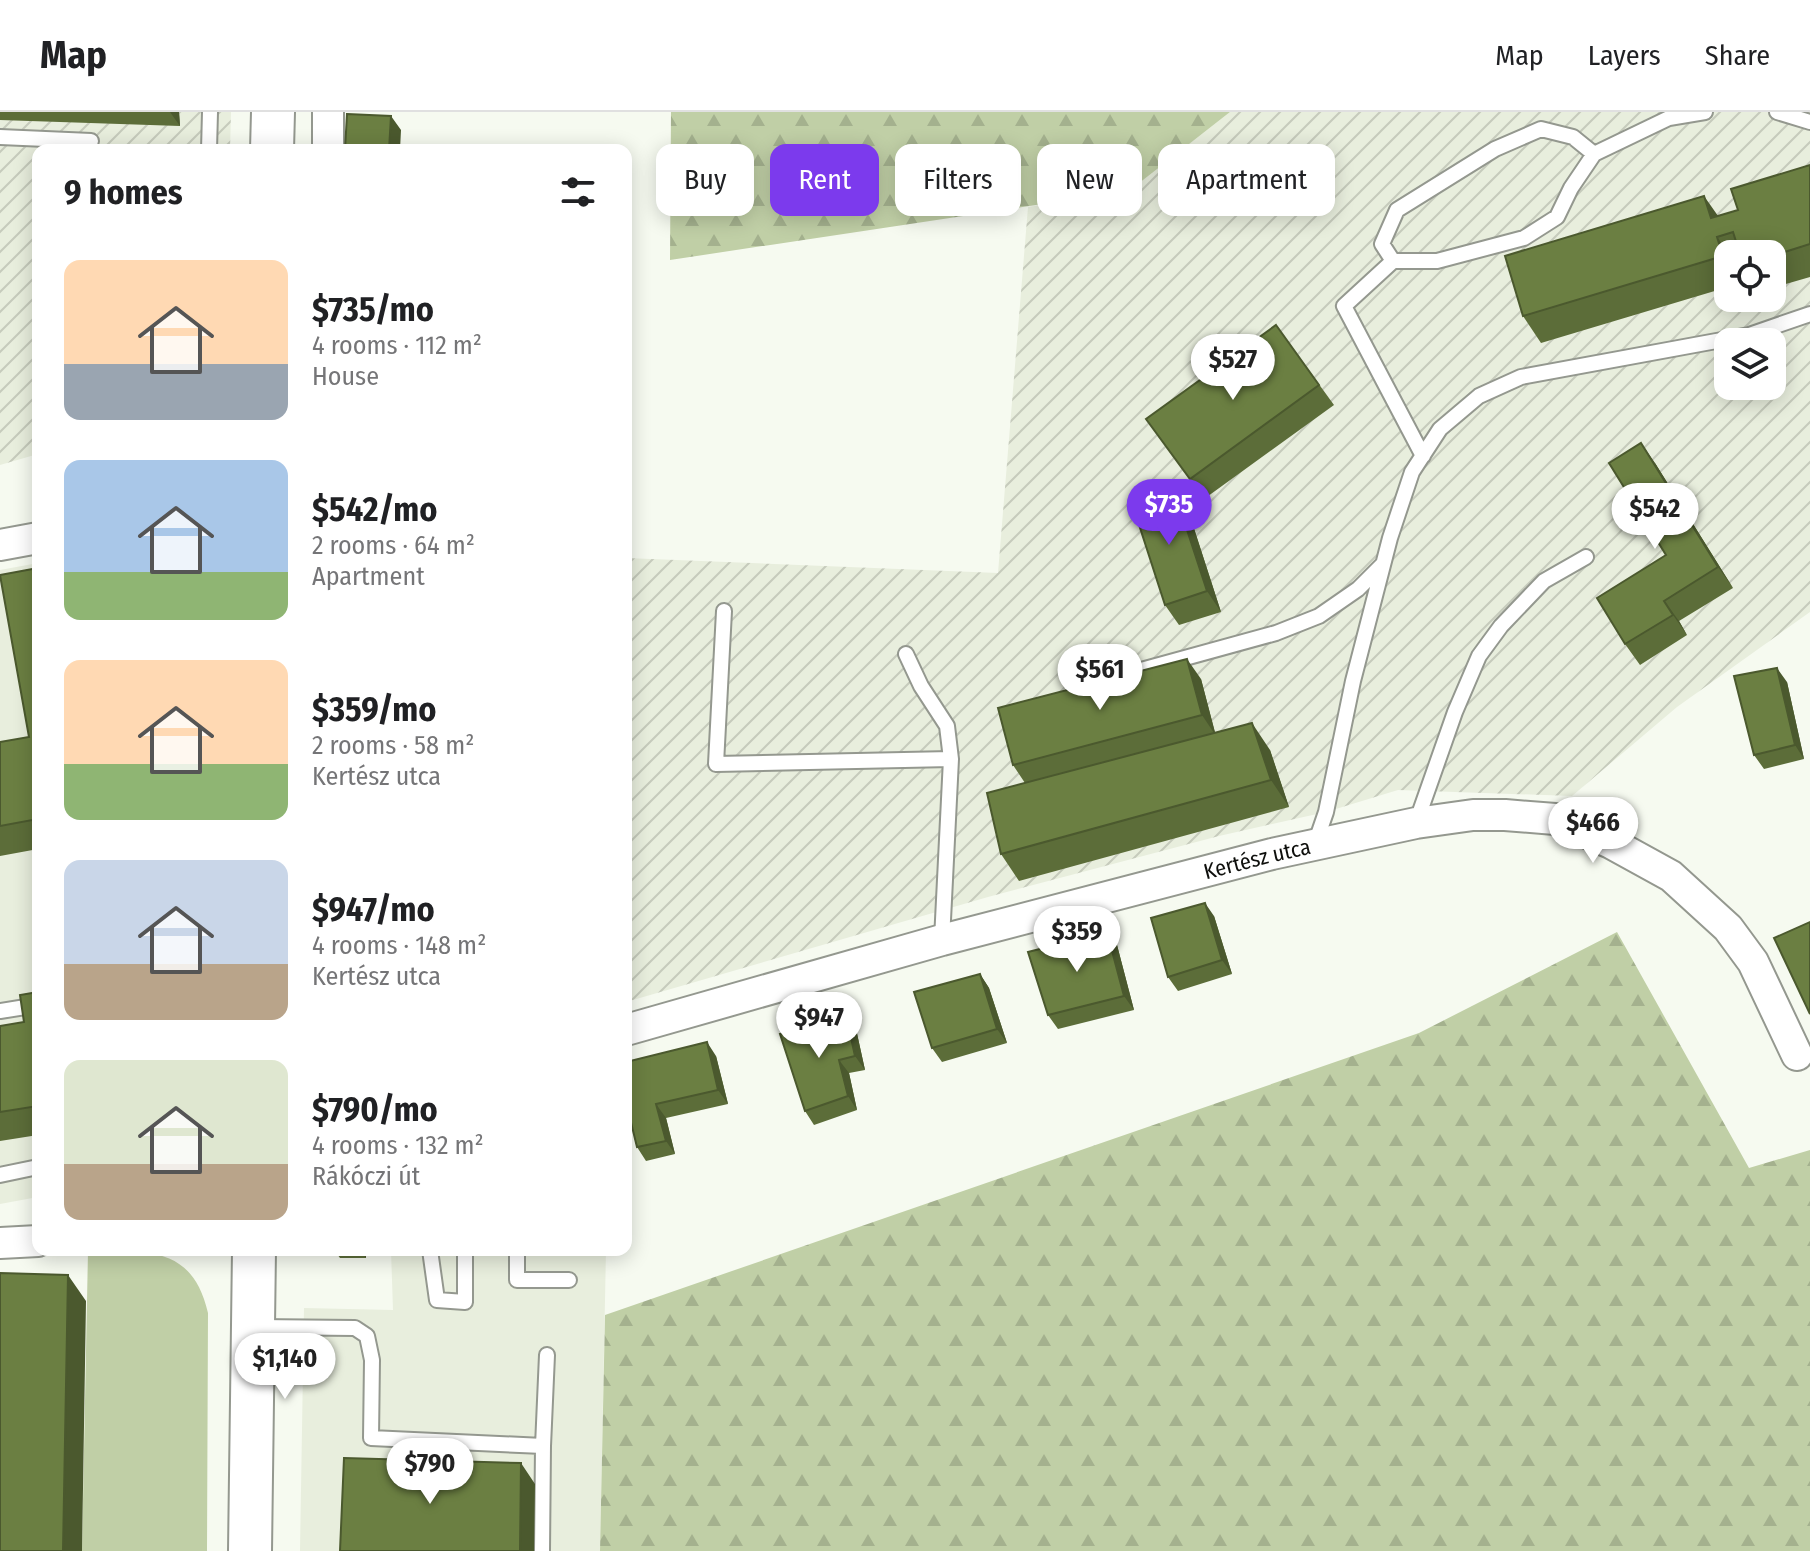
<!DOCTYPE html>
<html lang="en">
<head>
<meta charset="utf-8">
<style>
	body { margin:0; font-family:"Fira Sans Condensed",sans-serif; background:#f6f6f6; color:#202124; height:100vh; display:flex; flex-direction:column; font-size:30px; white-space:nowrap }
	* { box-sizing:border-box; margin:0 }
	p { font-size:26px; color:#757577 }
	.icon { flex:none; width:44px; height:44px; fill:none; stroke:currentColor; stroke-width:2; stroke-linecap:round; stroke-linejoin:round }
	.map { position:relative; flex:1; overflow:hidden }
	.drawer { position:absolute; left:32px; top:32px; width:600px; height:1112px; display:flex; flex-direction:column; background:#fff; border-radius:16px; box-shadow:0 4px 20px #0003 }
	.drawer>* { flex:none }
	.top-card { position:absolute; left:656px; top:32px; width:760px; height:72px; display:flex; gap:16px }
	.controls { position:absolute; left:1714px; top:128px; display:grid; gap:16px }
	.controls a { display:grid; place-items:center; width:72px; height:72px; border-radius:16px; background:#fff; box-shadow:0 4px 20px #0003; font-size:40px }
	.price { position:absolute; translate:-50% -68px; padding:0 18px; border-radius:28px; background:#fff; color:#222; font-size:26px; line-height:52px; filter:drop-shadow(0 2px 4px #0008) }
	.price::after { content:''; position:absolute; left:50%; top:48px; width:24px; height:18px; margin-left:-12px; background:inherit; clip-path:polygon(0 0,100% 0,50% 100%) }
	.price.active { background:#7c3aed; color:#fff }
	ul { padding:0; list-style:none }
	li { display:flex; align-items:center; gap:24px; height:200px; padding:0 32px }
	li span { display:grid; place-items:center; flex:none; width:224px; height:160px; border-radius:16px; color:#555 }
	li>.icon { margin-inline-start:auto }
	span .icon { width:96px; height:96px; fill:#fffc; stroke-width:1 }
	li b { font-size:34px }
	h2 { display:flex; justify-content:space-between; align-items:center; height:96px; padding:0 32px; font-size:34px }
	.tag { padding:0 28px; border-radius:16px; background:#fff; box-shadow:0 4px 20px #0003; font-size:28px; line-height:72px }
	.tag.active { background:#7c3aed; color:#fff }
	header { display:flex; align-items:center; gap:48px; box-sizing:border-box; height:112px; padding:0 40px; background:#fff; border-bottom:2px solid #e0e0e0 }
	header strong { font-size:38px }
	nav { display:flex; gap:44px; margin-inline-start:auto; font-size:28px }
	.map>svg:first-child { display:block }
	.built { fill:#e8eedd }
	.industrial { fill:url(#industrial-furrows); fill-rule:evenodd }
	.grass { fill:#c0cfa6 }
	.forest { fill:url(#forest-firs) }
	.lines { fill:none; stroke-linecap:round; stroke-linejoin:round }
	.service-casing { stroke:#94988f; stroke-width:18 }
	.minor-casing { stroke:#94988f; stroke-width:34 }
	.secondary-casing { stroke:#94988f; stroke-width:46 }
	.service { stroke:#fff; stroke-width:14 }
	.minor { stroke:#fff; stroke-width:30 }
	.secondary { stroke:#fff; stroke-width:42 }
	.wall { fill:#5c6d39 }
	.shaded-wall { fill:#4b592e }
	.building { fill:#6b7f42; stroke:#4b592e; stroke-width:2 }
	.labels { text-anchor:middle; stroke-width:8; stroke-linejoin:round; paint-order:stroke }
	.street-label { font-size:22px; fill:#0e0f0c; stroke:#f6faf0 }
</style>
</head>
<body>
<header>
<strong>Map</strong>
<nav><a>Map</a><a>Layers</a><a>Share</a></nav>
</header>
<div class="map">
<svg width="1810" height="1439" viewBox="0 0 1810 1439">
	<defs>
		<pattern id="industrial-furrows" width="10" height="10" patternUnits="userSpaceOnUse" patternTransform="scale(2)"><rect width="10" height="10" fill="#e8eedd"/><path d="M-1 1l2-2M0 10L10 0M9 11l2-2" fill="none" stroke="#c6cbbc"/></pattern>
		<pattern id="forest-firs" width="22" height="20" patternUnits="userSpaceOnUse" patternTransform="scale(2)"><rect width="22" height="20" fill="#c0cfa6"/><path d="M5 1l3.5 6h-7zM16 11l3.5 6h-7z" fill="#a4b18e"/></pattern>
	</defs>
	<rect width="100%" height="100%" fill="#f6faf0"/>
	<path class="built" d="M38 451V1085L0 1092V458Z
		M391 1138H606L600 1439H300L304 1196 393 1198Z"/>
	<path class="industrial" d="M0 0H231L230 38H38V342L0 353Z
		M1230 0H1810V500L1677 595 1572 684 1398 678 1326 700 1219 724 988 785 626 890V446L998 461 1028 95 1129 79ZM1728 142H1772V186H1728ZM1728 230H1772V274H1728Z"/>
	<path class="grass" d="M88 1139C146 1140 192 1132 208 1201L207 1439H82Z"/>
	<path class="forest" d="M671 0H1230L1129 79 670 148Z
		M1617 820 1749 1056 1810 1038V1439H600L605 1203 1419 921Z"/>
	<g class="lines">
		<defs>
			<path id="service" d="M1777 0 1810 10
				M0 25 91 29
				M209 38 210 0
				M1393 149 1382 132 1397 98 1495 37 1541 17 1573 25 1594 42
				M1423 344 1344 194 1393 149H1437L1524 126 1557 105 1571 76 1594 42 1669 6 1705 0
				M724 499 716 652 951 647 942 828
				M906 542 921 574 947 614 951 647
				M1123 563 1276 521 1319 504 1358 477 1383 452
				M1416 711 1455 600 1479 544 1501 514 1544 469 1586 445
				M1315 732 1326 700 1353 569 1390 426 1412 360 1440 317 1479 284 1521 265 1749 223 1810 202
				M0 899 38 893
				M0 1063 38 1055
				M430 1138 437 1188 465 1190V1138
				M517 1138V1168H569
				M257 1215 355 1216 367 1224 372 1248 371 1326 543 1334 542 1439
				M543 1334 547 1243"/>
			<g id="minor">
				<path d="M328 38V0"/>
				<path d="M0 433 38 426"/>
				<path id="s1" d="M626 918 942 828 1272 742 1416 711 1473 703H1505L1555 707 1611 731 1671 764 1728 816 1753 850 1797 943"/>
				<path d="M0 1131 38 1129"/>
			</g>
			<path id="secondary" d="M272 38 273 0
				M250 1439 254 1138"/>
		</defs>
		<use href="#service" class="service-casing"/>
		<use href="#minor" class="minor-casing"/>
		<use href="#secondary" class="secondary-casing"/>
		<use href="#service" class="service"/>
		<use href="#minor" class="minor"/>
		<use href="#secondary" class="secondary"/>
	</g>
	<path class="wall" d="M0 0H179L180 14 0 8Z
		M1810 53V165L1772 176V142H1728V175L1541 231 1523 204 1718 104 1738 98Z
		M1276 213 1334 293 1204 387 1146 307Z
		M1655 351 1733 476 1679 509 1687 523 1640 553 1625 532 1666 443Z
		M1174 378 1188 398 1221 500 1179 513 1165 493Z
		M38 456V737L0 744V630L29 625Z
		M1201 567 1215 621 1270 638 1289 695 1019 769 1001 742 1025 671 1013 653Z
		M1787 570 1804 647 1764 657 1754 643Z
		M1214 804 1232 862 1178 879 1168 865Z
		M1117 833 1134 898 1058 917 1048 903Z
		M980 862 989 876 1007 931 942 950 932 936Z
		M38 880V1023L0 1029V914L24 910Z
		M856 917 865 958 849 961 857 998 814 1013 805 999Z
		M716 944 728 992 666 1006 675 1042 646 1049 637 1035 626 990Z
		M366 1138V1146H340L335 1139Z"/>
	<path class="shaded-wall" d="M170 0H179L180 14Z
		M391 4 401 18 400 38H389Z
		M1704 84 1723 111 1711 106Z
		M1717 125 1729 142H1728V151L1723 144Z
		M1641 331 1655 351 1733 476 1718 455Z
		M1174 378 1188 398 1221 500 1207 479Z
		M1664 489 1679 509 1687 523 1673 503Z
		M1187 547 1201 567 1216 624 1202 603Z
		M1777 556 1787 570 1804 647 1795 633Z
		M1252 611 1270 638 1289 695 1271 668Z
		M1205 791 1214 804 1232 862 1222 848Z
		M1107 820 1117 833 1134 898 1124 884Z
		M980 862 989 876 1007 931 997 917Z
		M846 903 856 917 865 958 855 944Z
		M707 930 716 944 728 992 718 978Z
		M839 948 849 961 857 998 848 984Z
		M656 992 666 1006 675 1042 666 1029Z
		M361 1138H366V1146L361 1139Z
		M68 1163 86 1189 82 1439H63Z
		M521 1351 535 1372 534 1439H520Z"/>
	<path class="building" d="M347 2 391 4 389 38H345Z
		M1810 53V132L1772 144V142H1740L1733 120 1717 125 1723 144 1523 204 1505 144 1704 84 1711 106 1738 98 1731 77Z
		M1276 213 1319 273 1190 367 1146 307Z
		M1641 331 1718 455 1664 489 1673 503 1625 532 1597 486 1666 443 1609 351Z
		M1174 378 1207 479 1165 493 1132 391Z
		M38 456V707L0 714V630L29 625 0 463Z
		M1187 547 1202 603 1013 653 998 596Z
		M1777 556 1795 633 1754 643 1734 564Z
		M1252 611 1271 668 1001 742 987 681Z
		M1205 791 1222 848 1168 865 1151 806Z
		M1810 810V902L1774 826Z
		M1107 820 1124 884 1048 903 1028 840Z
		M980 862 997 917 932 936 914 880Z
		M38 880V994L0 1000V914L24 910 20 883Z
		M846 903 855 944 839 948 848 984 805 999 780 922Z
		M707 930 718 978 656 992 666 1029 637 1035 626 990V950Z
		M335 1138H361V1139H335Z
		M0 1161 68 1163 63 1439H0Z
		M344 1346 521 1351 520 1439H340Z"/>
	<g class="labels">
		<g class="street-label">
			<text dy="8" stroke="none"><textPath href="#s1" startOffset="654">Kertész utca</textPath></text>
		</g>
	</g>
</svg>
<div class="controls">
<a><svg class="icon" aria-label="locate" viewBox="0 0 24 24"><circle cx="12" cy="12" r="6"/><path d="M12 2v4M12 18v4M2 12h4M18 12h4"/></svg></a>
<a><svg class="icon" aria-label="layers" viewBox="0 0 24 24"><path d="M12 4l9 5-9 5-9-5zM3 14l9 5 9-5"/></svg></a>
</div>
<b class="price" style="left:1233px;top:290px">$527</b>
<b class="price active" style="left:1169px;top:435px">$735</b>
<b class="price" style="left:1655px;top:439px">$542</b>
<b class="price" style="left:1100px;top:600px">$561</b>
<b class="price" style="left:1593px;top:753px">$466</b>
<b class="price" style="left:1077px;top:862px">$359</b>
<b class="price" style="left:819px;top:948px">$947</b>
<b class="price" style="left:285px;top:1289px">$1,140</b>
<b class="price" style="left:430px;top:1394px">$790</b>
<div class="top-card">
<a class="tag">Buy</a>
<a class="tag active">Rent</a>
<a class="tag">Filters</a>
<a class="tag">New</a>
<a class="tag">Apartment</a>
</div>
<section class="drawer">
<h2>9 homes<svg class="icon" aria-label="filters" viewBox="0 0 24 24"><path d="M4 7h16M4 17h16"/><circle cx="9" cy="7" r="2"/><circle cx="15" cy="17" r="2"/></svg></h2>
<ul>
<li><span style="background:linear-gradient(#ffd9b3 65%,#9aa5b1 0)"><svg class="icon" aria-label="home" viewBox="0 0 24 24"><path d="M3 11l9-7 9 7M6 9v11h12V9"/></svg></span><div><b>$735/mo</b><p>4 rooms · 112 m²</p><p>House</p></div></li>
<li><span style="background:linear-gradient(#a9c7e8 70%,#8fb573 0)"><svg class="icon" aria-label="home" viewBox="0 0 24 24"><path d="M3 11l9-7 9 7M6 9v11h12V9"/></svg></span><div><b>$542/mo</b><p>2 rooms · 64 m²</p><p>Apartment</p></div></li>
<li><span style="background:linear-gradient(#ffd9b3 65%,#8fb573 0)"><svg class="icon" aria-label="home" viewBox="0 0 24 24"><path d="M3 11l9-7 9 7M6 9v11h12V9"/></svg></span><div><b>$359/mo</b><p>2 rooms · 58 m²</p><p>Kertész utca</p></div></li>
<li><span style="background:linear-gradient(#c9d6e8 65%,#b9a48a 0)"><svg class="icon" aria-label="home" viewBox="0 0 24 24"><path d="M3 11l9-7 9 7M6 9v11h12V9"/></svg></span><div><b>$947/mo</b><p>4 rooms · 148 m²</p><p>Kertész utca</p></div></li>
<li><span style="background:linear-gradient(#dfe7d0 65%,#b9a48a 0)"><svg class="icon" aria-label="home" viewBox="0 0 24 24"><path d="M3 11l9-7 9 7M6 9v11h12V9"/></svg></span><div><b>$790/mo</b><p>4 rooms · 132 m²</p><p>Rákóczi út</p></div></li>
</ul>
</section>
</div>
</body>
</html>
